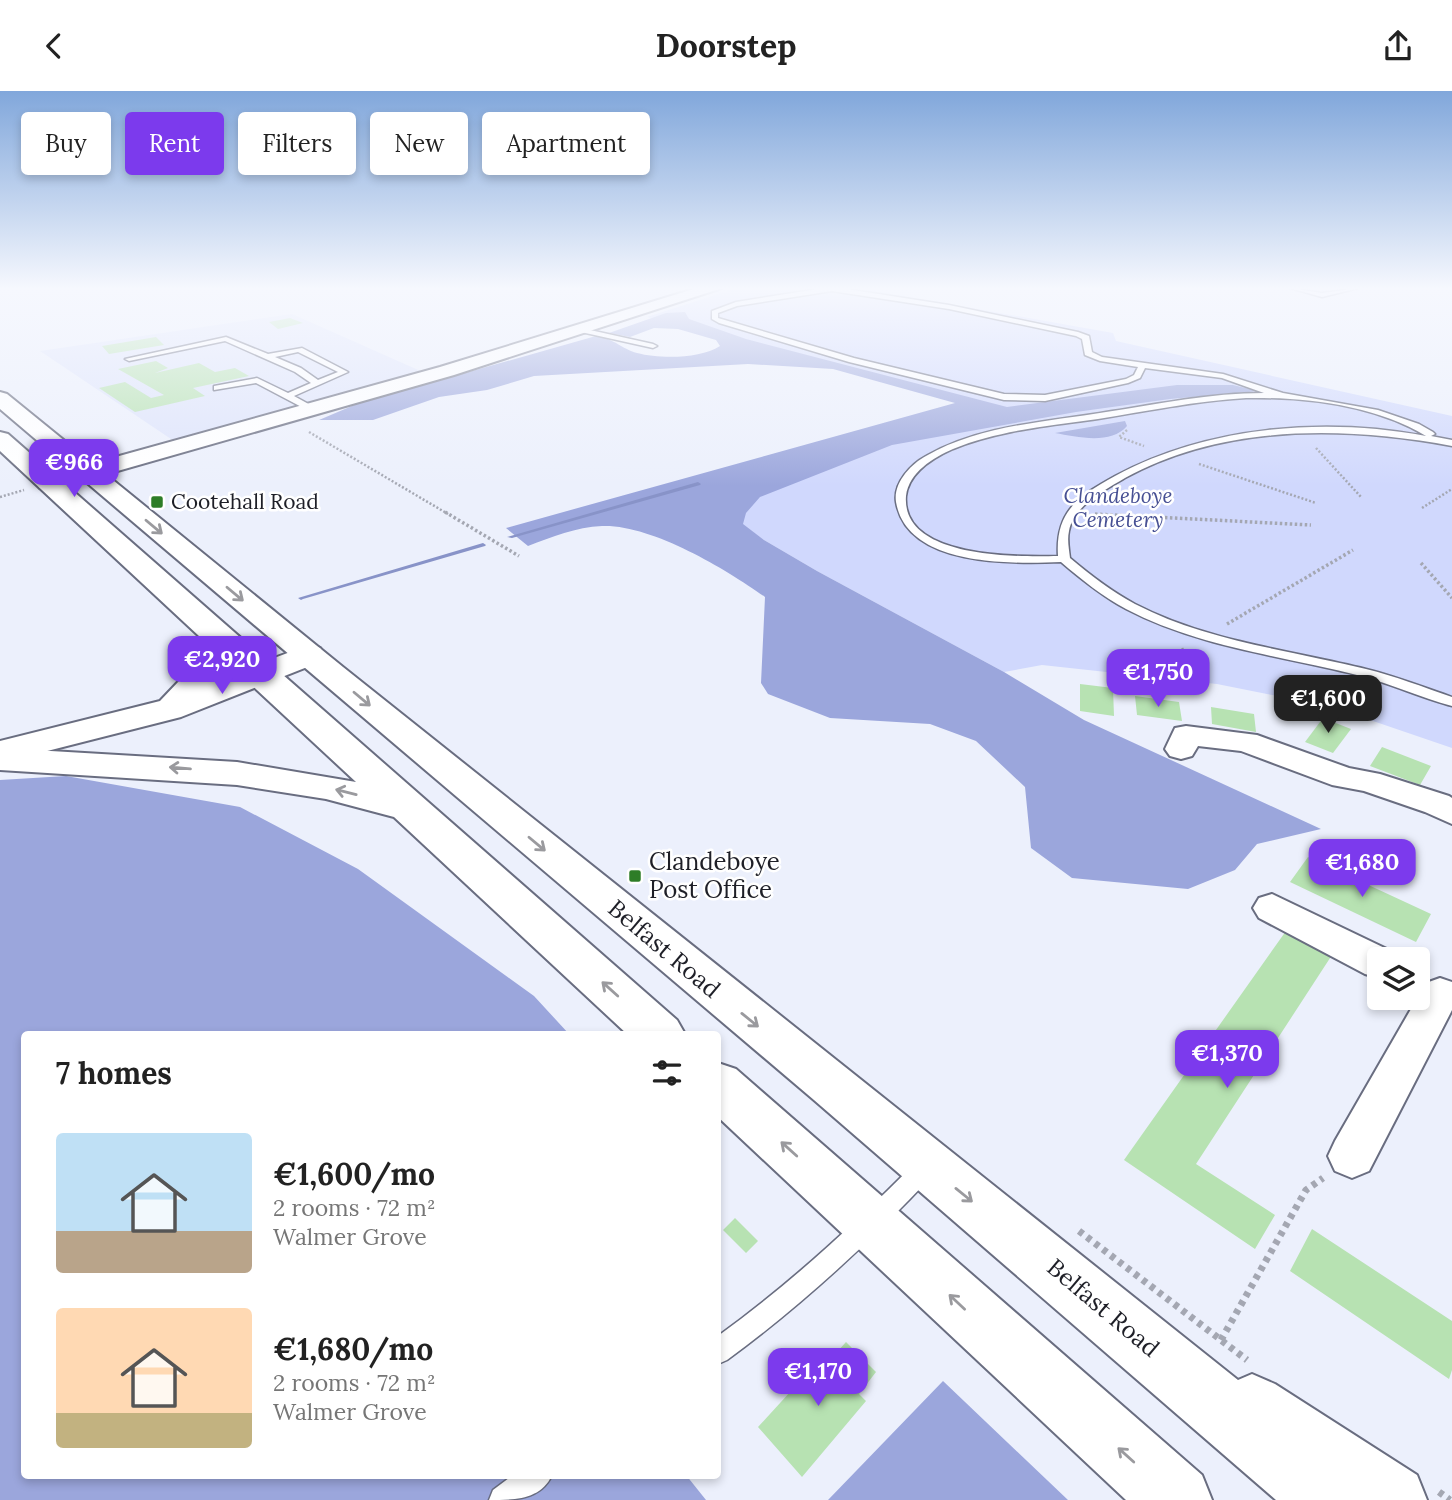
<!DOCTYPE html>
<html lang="en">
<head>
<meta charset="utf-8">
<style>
	body { margin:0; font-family:Lora,serif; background:#f6f6f6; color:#222; height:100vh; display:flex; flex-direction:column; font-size:26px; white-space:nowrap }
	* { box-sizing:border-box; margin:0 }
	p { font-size:23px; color:#767676 }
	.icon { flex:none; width:38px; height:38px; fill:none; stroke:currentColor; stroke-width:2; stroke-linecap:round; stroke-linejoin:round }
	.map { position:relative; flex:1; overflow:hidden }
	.panel { position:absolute; left:21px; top:940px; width:700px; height:448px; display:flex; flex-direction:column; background:#fff; border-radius:7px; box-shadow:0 4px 10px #0003 }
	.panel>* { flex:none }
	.banner { position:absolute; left:21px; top:21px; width:700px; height:63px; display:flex; gap:14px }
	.fabs { position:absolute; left:1367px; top:856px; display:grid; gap:14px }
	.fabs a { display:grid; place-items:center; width:63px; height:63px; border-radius:7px; background:#fff; box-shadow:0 4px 10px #0003; font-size:35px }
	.price { position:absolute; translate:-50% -60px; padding:0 16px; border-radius:14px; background:#7c3aed; color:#fff; font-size:23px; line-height:46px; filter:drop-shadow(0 2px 4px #0008) }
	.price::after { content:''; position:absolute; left:50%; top:42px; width:21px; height:16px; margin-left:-10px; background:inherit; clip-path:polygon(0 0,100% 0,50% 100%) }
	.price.on { background:#222; color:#fff }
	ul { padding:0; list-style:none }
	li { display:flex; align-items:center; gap:21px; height:175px; padding:0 35px }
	li span { display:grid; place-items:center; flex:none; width:196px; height:140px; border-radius:7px; color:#555 }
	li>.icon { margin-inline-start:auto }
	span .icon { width:84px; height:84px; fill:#fffc; stroke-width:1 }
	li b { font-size:30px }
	h2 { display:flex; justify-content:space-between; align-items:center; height:84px; padding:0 35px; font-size:30px }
	.pill { padding:0 24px; border-radius:7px; background:#fff; box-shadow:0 4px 10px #0003; font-size:24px; line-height:63px }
	.pill.on { background:#7c3aed; color:#fff }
	header { display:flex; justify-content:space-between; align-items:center; height:91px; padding:0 35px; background:#fff; font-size:32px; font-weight:800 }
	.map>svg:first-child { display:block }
	.built { fill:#dee4fb }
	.green { fill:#d0d8fd }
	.forest { fill:#9ba6dc }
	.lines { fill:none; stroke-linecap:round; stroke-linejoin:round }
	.stream { fill:#8893c8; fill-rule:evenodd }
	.building { fill:#b7e2b2 }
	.lane-casing { stroke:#696d80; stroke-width:3 }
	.street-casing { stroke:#696d80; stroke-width:4 }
	.secondary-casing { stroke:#696d80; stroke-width:4 }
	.highway-casing { stroke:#696d80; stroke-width:4 }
	.path-far2 { stroke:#a4a7b2; stroke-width:2.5; stroke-dasharray:2 2; stroke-linecap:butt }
	.path-far1 { stroke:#a4a7b2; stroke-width:3.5; stroke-dasharray:2.5 2.5; stroke-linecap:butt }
	.path { stroke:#a4a7b2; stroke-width:7; stroke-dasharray:5 5; stroke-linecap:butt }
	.lane { fill:#fff; fill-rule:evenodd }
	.street { fill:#fff; fill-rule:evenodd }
	.secondary { fill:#fff; fill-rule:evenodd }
	.highway { fill:#fff; fill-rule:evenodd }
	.oneway { stroke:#9a9a9e }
	.poi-dot { fill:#2e7d27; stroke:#fff; stroke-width:2.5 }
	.labels { text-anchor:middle; stroke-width:5; stroke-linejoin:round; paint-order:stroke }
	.far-park-label { font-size:21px; font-style:italic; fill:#475094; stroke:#fff }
	.far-poi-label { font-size:21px; fill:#1e1f27; stroke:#fff; text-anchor:start }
	.poi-label { font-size:24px; fill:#1e1f27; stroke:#fff; text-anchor:start }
	.street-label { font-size:24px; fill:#1e1f27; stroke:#fff }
</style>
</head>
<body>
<header><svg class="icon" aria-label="back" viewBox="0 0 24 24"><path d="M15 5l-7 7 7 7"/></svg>Doorstep<svg class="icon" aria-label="share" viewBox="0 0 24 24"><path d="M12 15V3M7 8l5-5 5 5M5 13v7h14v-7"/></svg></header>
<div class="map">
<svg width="1452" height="1409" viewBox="0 0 1452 1409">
	<rect width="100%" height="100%" fill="#ecf0fc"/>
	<path class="built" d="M292 223 425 282 174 350 40 260Z"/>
	<path class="green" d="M737 197H859L1113 242 1116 250 1452 325V657L1332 616 1217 593 1042 574 1004 581 817 480 764 449 709 410 986 316 647 226Z"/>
	<path class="forest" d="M685 221 689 228 746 248 1007 316 1177 294H1233L1258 300 1170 308 1076 321 892 354 760 406 746 422 743 433 764 449 817 480 1004 581 1084 629 1321 738 1257 753 1235 779 1188 798 1072 787 1031 757 1025 696 976 650 930 633 830 627 768 603 761 592 765 506C726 478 651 433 602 435 576 436 552 446 528 455L506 437 955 312 833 278 748 273 534 285 487 299 439 306 373 329H319L359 312 596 245C615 248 622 258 637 262 660 268 700 268 720 255L716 249 678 238 654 237 630 246 609 242 666 222Z
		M1125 330 1127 335C1111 354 1077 346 1055 342Z
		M66 685 240 716 358 778 534 905 569 943H24V1384H686L706 1409H0V689Z
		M943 1290 1068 1409H828Z"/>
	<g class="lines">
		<path class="stream" d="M698 391 701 393 700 394 512 447 507 446Z
			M483 452 486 454 485 455 303 508 301 509 298 507Z"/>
	</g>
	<path class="building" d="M290 227 303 232 278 238 269 231Z
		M156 246 164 254 109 263 102 255Z
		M156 270 168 277 155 282 199 272 215 281 235 277 249 285 193 297 205 305 135 321 99 297 125 291 151 307 164 304 118 278Z
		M1080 593 1113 597 1114 625 1080 620Z
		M1135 605 1179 611 1182 630 1137 624Z
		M1211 616 1254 623 1256 641 1212 633Z
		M1323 627 1351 638 1333 662 1305 651Z
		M1382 656 1431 675 1420 694 1370 675Z
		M1308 766 1431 823 1416 851 1290 791Z
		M1286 840 1332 864 1196 1073 1275 1124 1255 1158 1124 1069Z
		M735 1127 758 1150 746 1162 723 1139Z
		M1312 1138 1452 1230V1279L1449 1288 1290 1180Z
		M846 1251 876 1281 859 1303 866 1310 802 1386 758 1336 822 1266 828 1271Z"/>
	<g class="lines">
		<defs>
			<path id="lane" d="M824 197H840L949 214 1078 241 1089 245 1092 261 1102 266 1223 283 1283 302 1378 319 1419 333 1433 341 1435 343 1431 345 1452 349V355C1344 335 1224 333 1125 387 1105 399 1073 415 1069 440 1067 449 1069 458 1070 467 1090 484 1111 500 1135 513 1206 550 1289 559 1366 578 1395 585 1423 596 1452 606V615C1421 607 1392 593 1361 585 1283 565 1198 556 1126 518 1102 505 1082 489 1061 471 1012 473 907 476 896 411 893 392 911 373 926 365 980 334 1046 331 1106 321 1158 313 1210 302 1264 302L1222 287 1145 277 1140 287 1128 292 1045 310 1004 309 849 271 719 232 712 228V220L736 211ZM832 200 949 218 1076 245 1082 248 1085 264 1100 270 1138 276 1134 284 1126 288 1045 304 1004 303 854 267 718 227V222L737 215ZM1246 307C1305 306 1374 314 1426 345 1324 326 1208 335 1115 385 1079 405 1055 420 1058 465 1019 466 901 468 906 405 909 381 933 367 953 358 999 339 1050 335 1098 328 1147 320 1196 310 1246 307Z
				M1290 197 1322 202 1359 197 1322 206Z
				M581 237 653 253 657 255 653 257 581 241Z
				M226 246 268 263 302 257 348 281 294 305 314 316V320L311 321 256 292 214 299V295L257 287 288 302 311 292 295 281 225 250 129 270 125 268ZM298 261 338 281 318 289 301 277 275 266Z
				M925 1067 933 1070 936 1077 933 1084C869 1152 802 1214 727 1269L718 1273V1245C790 1193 855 1133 917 1070Z
				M513 1384H552C541 1409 514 1409 489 1409L493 1399Z"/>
			<path id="street" d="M1186 635 1257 644 1349 677 1380 683 1449 705 1452 707V733L1425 721 1364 700 1332 694 1241 660 1198 655 1192 665 1181 668 1170 665 1165 658 1175 637Z
				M1272 803 1393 861 1397 868H1379V887L1365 883 1259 827 1253 817 1259 807Z
				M1440 887 1452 891V919L1369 1080 1352 1087 1335 1080 1328 1065 1335 1050 1426 892Z"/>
			<path id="secondary" d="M697 197H722L454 284 58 397H40L37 392 40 387 440 276Z
				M227 543 238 545 243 552 218 588 309 554 320 557 325 564 320 571 181 626 0 672V650L160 610 199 569 216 545Z"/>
			<path id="highway" d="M0 301 7 303 343 576 1238 1289 1252 1283 1275 1293 1417 1384 1427 1409H1276L814 1009 0 318Z
				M0 341 8 343 677 929 685 943H627L394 726 326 708 237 694 0 679V657L237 671 356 691 0 360Z
				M718 972 736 978 1202 1384 1212 1409H1126L718 1026Z"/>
		</defs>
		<use href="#lane" class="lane-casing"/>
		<use href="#street" class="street-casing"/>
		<use href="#secondary" class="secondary-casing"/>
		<use href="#highway" class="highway-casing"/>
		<path class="path-far2" d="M1127 339 1119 346 1144 355
			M309 341 448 423
			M1316 357 1361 406
			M1199 373 1316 412
			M0 406 24 399
			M1422 417 1452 398"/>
		<path class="path-far1" d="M445 421 519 465
			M1095 423 1311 434
			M1421 472 1452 507
			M1227 533 1353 459
			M1147 579 1186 557"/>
		<path class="path" d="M1079 1140 1247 1269
			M1221 1249 1306 1099 1323 1087
			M1439 1401 1450 1409"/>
		<use href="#lane" class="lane"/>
		<use href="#street" class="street"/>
		<use href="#secondary" class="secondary"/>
		<use href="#highway" class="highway"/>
	</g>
	<defs><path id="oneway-shaft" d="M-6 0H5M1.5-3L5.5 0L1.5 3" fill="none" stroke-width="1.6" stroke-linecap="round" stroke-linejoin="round" transform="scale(1.75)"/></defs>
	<g class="oneway">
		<use href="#oneway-shaft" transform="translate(154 436) rotate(40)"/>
		<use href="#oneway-shaft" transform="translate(235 503) rotate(40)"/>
		<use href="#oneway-shaft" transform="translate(362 608) rotate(40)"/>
		<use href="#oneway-shaft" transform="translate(180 677) rotate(-175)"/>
		<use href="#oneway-shaft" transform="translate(346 701) rotate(-166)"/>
		<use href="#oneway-shaft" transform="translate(537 753) rotate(40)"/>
		<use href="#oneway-shaft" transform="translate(610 898) rotate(-138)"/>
		<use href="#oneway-shaft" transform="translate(750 929) rotate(39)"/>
		<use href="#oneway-shaft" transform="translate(789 1058) rotate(-138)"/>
		<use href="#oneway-shaft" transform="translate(964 1104) rotate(39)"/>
		<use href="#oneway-shaft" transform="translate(957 1211) rotate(-137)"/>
		<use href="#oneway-shaft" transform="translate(1126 1364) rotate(-138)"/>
	</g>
	<linearGradient id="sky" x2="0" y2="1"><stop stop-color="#81a7db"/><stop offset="0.5" stop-color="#f6f8fe"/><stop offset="1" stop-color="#f6f8fe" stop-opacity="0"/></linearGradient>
	<rect width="1452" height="395" fill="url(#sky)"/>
	<g class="poi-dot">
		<rect x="150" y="404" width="14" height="14" rx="3.5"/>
		<rect x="628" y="778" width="14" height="14" rx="3.5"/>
	</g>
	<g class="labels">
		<g class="far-park-label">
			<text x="1118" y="412">Clandeboye<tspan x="1118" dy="24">Cemetery</tspan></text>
		</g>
		<g class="far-poi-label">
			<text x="171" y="418">Cootehall Road</text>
		</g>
		<g class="poi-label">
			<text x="649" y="779">Clandeboye<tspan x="649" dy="28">Post Office</tspan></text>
		</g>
		<g class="street-label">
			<text transform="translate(664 858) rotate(40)" y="8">Belfast Road</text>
			<text transform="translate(1103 1217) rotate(40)" y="8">Belfast Road</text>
		</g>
	</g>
</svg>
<div class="fabs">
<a><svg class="icon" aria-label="layers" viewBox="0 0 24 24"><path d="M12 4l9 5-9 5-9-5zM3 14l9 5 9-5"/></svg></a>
</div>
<b class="price" style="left:74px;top:408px">€966</b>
<b class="price" style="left:222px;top:605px">€2,920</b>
<b class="price" style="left:1158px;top:618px">€1,750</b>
<b class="price on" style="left:1328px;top:644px">€1,600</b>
<b class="price" style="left:1362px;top:808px">€1,680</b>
<b class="price" style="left:1227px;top:999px">€1,370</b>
<b class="price" style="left:818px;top:1317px">€1,170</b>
<div class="banner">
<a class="pill">Buy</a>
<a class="pill on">Rent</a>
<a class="pill">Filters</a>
<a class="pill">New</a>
<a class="pill">Apartment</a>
</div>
<section class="panel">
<h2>7 homes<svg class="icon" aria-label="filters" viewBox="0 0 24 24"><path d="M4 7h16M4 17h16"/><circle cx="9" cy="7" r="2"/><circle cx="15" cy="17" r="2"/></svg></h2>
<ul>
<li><span style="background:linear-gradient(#bfe0f5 70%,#b9a48a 0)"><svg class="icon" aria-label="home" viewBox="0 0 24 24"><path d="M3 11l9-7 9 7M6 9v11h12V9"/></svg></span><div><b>€1,600/mo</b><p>2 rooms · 72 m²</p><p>Walmer Grove</p></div></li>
<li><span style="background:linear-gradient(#ffd9b3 75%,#c2b280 0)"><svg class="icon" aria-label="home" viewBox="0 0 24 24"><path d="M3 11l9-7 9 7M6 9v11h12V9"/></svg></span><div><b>€1,680/mo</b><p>2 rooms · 72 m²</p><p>Walmer Grove</p></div></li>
</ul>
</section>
</div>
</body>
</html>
